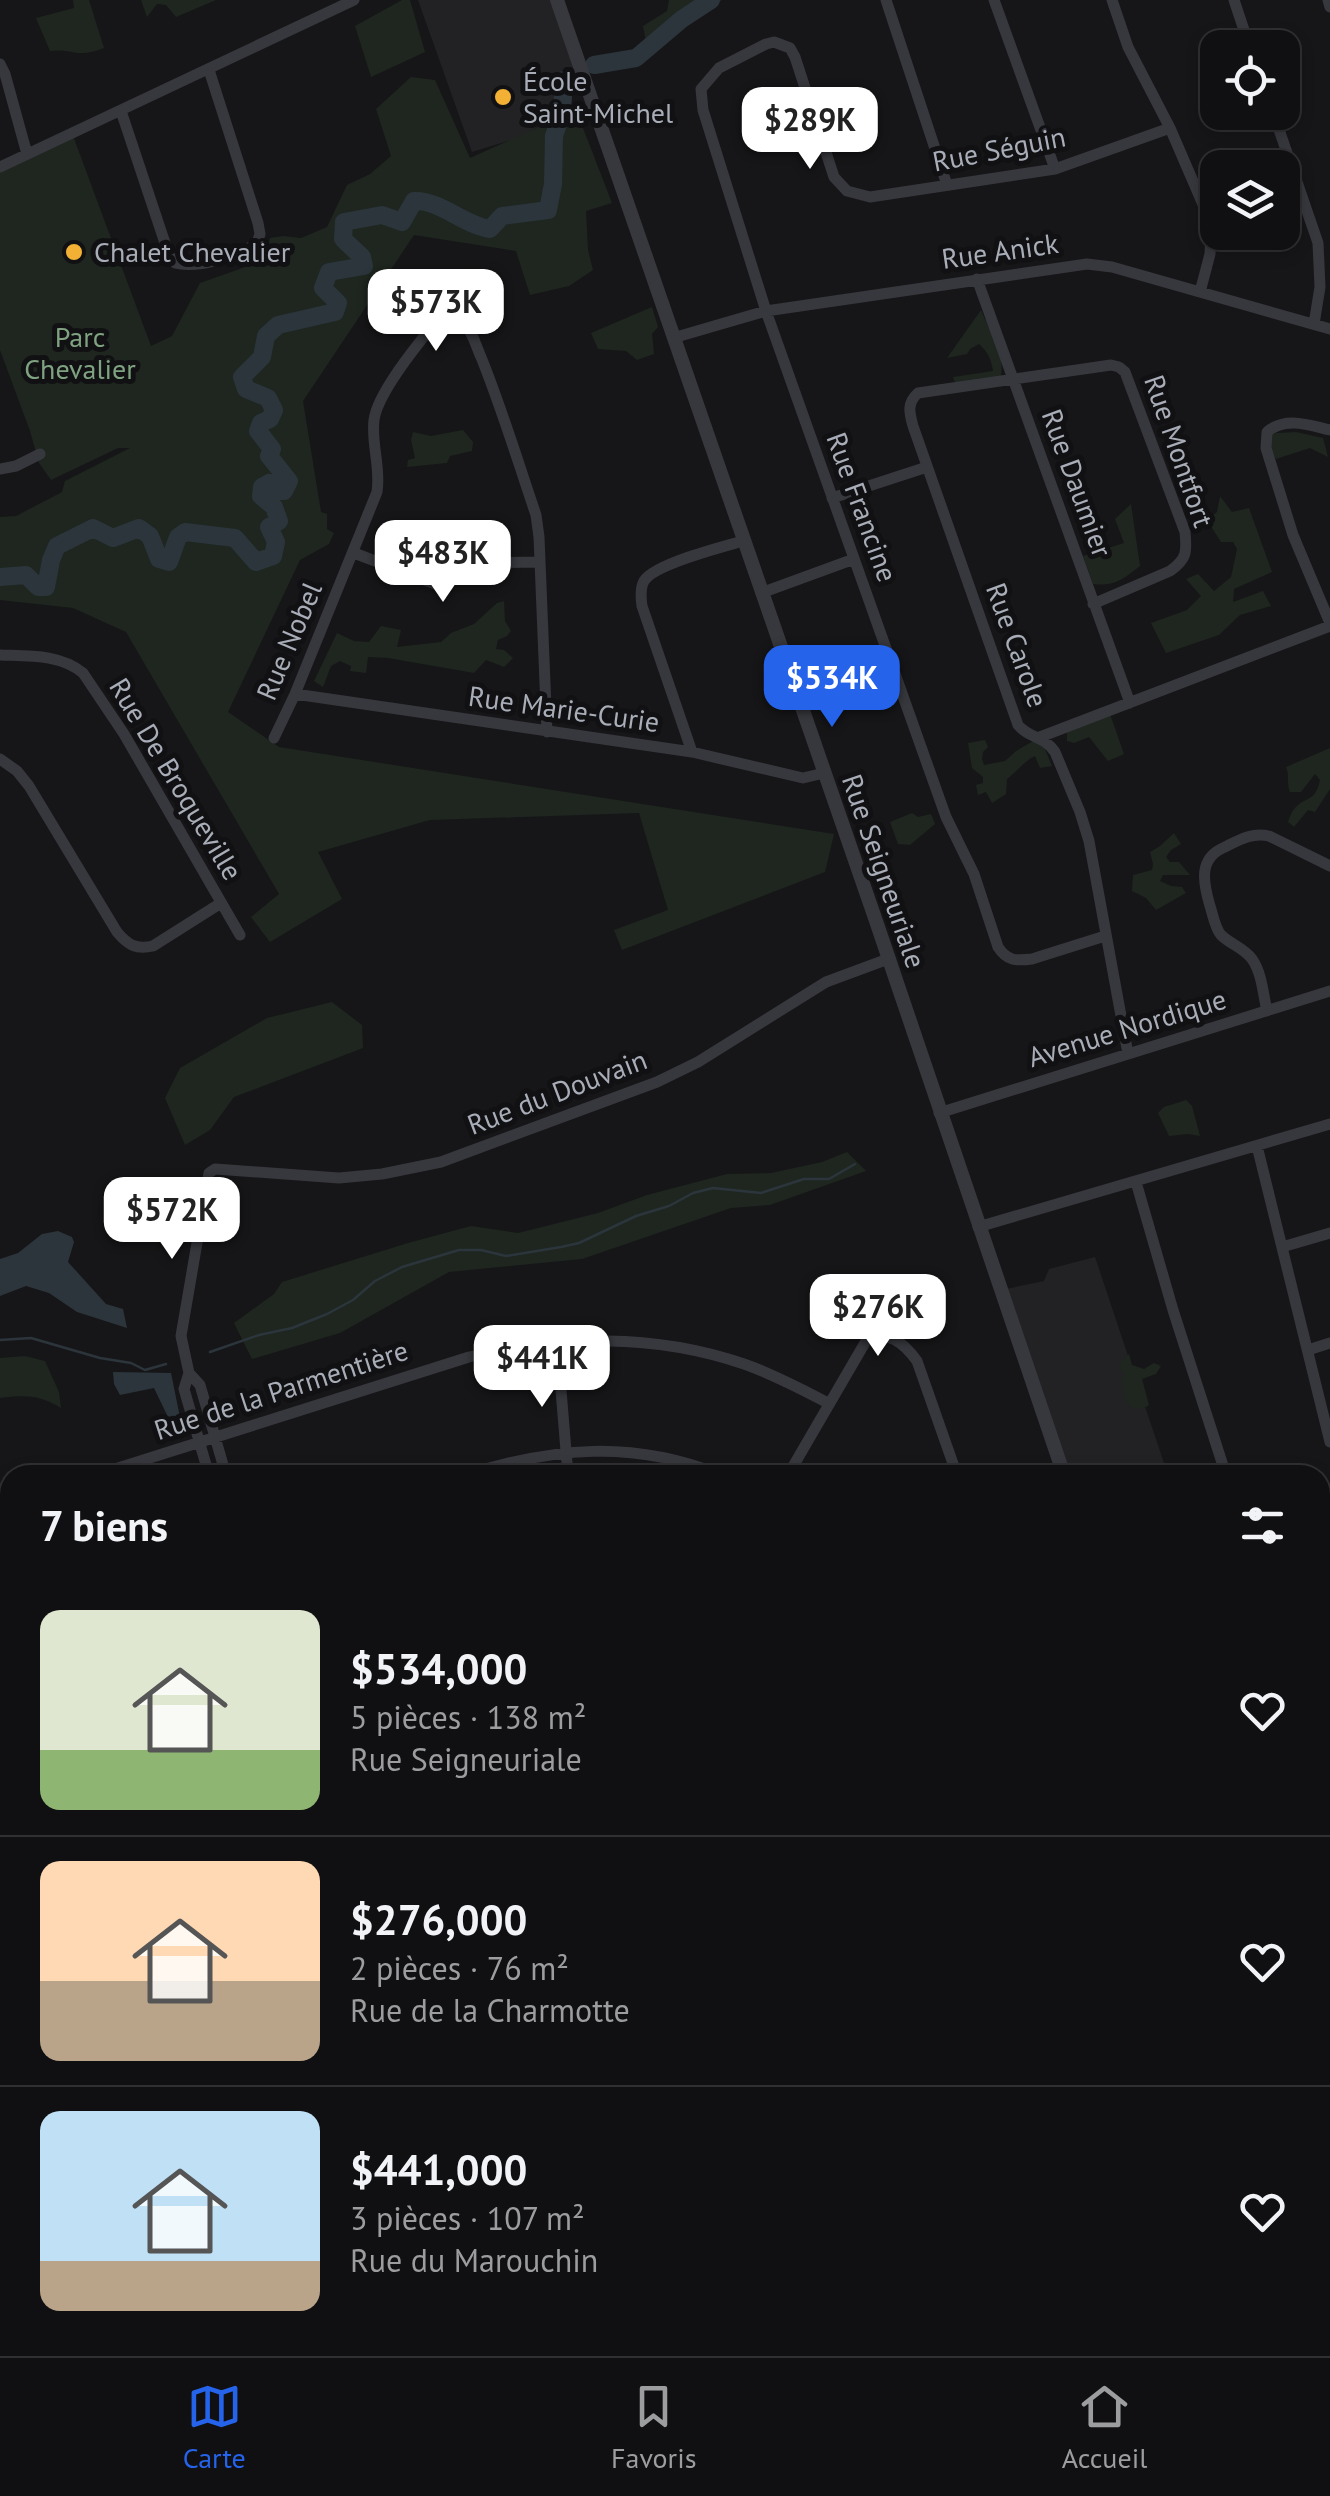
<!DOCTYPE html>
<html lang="fr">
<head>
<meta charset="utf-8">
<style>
	body { margin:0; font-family:"PT Sans",sans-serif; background:#19191b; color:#f1f3f6; height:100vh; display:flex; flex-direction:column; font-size:38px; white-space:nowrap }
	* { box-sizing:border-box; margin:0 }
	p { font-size:32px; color:#9c9d9f }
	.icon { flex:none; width:55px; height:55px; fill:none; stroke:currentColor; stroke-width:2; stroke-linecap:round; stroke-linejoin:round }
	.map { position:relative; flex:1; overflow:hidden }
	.drawer { position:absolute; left:0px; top:1465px; width:1330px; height:892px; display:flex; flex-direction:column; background:#101012; border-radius:30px 30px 0 0; box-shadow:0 5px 15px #0003,0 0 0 2px #303032 }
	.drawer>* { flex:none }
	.fabs { position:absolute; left:1200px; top:30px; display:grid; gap:20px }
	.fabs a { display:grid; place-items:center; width:100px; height:100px; border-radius:20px; background:#101012; box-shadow:0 5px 15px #0003,0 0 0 2px #303032; font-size:50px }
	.price { position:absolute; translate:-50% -85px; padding:0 22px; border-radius:20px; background:#fff; color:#222; font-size:32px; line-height:65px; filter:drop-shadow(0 2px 5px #0008) }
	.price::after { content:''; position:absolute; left:50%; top:60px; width:30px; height:22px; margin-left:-15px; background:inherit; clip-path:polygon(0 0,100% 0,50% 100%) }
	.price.active { background:#2563eb; color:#fff }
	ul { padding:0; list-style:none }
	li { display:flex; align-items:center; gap:30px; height:250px; padding:0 40px }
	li+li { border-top:2px solid #303032 }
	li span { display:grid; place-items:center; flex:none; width:280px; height:200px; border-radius:20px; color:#555 }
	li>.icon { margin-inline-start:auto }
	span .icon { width:120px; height:120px; fill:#fffc; stroke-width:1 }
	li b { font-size:42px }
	h2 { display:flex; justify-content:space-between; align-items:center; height:120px; padding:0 40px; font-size:42px }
	.menu { display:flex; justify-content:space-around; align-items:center; height:140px; border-top:2px solid #303032; background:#101012; font-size:28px; color:#9c9d9f }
	.menu a { display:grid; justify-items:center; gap:5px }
	.menu .active { color:#2563eb }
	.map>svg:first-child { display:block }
	.built { fill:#222225 }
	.green { fill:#1e261f }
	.water { fill:#2c353c }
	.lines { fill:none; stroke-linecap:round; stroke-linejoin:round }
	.stream { stroke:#2c353c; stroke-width:2.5 }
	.river { stroke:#2c353c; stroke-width:18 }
	.minor { stroke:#37383d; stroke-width:11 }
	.tertiary { stroke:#37383d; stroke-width:14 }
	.poi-dot { fill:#f2b134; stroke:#111113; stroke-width:4 }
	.labels { text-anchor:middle; stroke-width:10; stroke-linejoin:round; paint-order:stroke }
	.poi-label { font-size:28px; fill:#a8adb8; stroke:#111113; text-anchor:start }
	.street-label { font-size:28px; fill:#a8adb8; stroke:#111113 }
	.park-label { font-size:28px; fill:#7fa381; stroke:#111113 }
</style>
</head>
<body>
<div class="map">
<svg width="1330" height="2356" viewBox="0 0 1330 2356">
	<rect width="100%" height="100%" fill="#161618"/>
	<path class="built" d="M418 0H557L581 68 559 74 550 119 521 137 472 152Z
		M1095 1257 1168 1475H1069L1001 1290 1044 1281 1049 1269Z
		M1330 1713V2266L1320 2235V1718Z
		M1320 2265 1330 2296V2356H1200L1198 2348H1320Z
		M775 2348H1007L1010 2356H765L763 2349Z"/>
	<path class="green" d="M73 0H89L104 48C76 59 73 48 50 51L36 18 74 8Z
		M141 0H216L176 17 166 5 157 4 147 17Z
		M402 0H410L425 52 371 77 355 26Z
		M669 0H722L655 49 646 42 643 26 667 11Z
		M411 77 435 80 470 158 576 110 612 203 586 211 588 250 593 270 569 286 530 295 516 251 414 235 303 401 321 512 327 514V529L334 533 329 544 300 560 228 712 279 747 834 834 825 872 622 950 614 930 668 910 639 813 430 820 318 852 342 899 270 942 251 917 279 894 126 632 73 608 0 600V517L16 516 62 492 65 481 130 448H118L51 480 39 463 30 431 0 350V167L72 133 151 346 172 336 200 283 265 260 270 238 283 236 301 238 327 227 347 185 370 174 391 156 376 109Z
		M652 307 658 327 652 334 654 354 637 360 626 351 598 349 591 333Z
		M981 310C990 332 1011 362 997 384L957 388 953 377 993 371C991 359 988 352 979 344L970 349 967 354 947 358Z
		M463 430 473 442 472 451 450 456 447 463 407 467 408 460 415 458 411 440 413 432 431 436Z
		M1296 432 1323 438 1328 457 1310 448 1276 459 1269 445V436L1276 433Z
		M1220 496 1232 512 1249 508 1272 572 1234 589 1233 602 1263 591 1271 606 1240 615 1219 635 1166 653 1151 623 1187 610 1201 596 1186 579 1198 574 1214 591 1231 577 1237 549 1233 542H1221L1207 520 1217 512Z
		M1131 504 1140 566C1125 578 1114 587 1093 584L1083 556 1124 543 1115 519Z
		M504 601 505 621 511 631 507 636 498 640 496 649 504 650 513 658 504 667 486 660 474 673 388 658 368 657 366 673 350 671 351 666 340 661 331 666 323 687 314 681 337 633 354 641 369 642 381 626 401 630 397 647 441 642 451 633 474 624 497 603Z
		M1110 714 1124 754 1108 761 1089 737 1074 743 1067 741V731Z
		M1040 737 1052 766 1040 768 1035 756C1024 761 1017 772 1007 779L1006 794 992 803 986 792 978 795 976 785 983 783V777L972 768 968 743 985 740 988 747 983 752 982 759 984 765 1005 761 1016 751Z
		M1330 748V789L1315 812 1308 810 1294 827 1288 822C1290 817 1291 812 1295 808 1307 795 1315 803 1320 780L1315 774 1301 792H1290C1286 783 1290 776 1286 767Z
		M912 813 918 817 931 814 935 824 910 845 898 844 890 822Z
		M1174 833 1181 844 1171 850 1166 857 1170 862H1179L1190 875H1163L1160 881 1171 886 1182 887 1186 893 1156 910 1146 898 1132 891 1133 875 1152 870 1153 864 1150 852 1160 846Z
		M332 1002 362 1025 363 1048 234 1097 210 1130 185 1145 165 1098 180 1068 267 1018Z
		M1186 1100 1192 1106 1200 1136 1188 1134 1169 1136 1158 1113 1164 1107Z
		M847 1152 866 1171 770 1205 731 1208 582 1259 449 1272 340 1333 252 1359 234 1323 274 1294 282 1282 408 1243 471 1226 518 1233 598 1213 647 1195 727 1174 771 1173 822 1162Z
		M1129 1354 1132 1365 1144 1369 1154 1363 1161 1366 1156 1374 1142 1379 1149 1405 1143 1409 1130 1407 1125 1398 1121 1380 1125 1374 1120 1369 1121 1361Z
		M25 1356 45 1361 59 1392 61 1408C39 1395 25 1395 0 1398V1358Z
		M0 1909 10 1918V2061L0 2030Z"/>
	<path class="water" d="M58 1231 72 1237 74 1242 68 1262 106 1304 123 1309 127 1328 77 1312 49 1293 26 1286 0 1296V1259L18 1253 42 1234Z
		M113 1372 171 1373 183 1432 169 1430 167 1415 154 1388 120 1395 114 1384Z"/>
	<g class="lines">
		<path class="stream" d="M0 1340 31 1338 100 1358 131 1363 145 1370 166 1364
			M210 1352 259 1335 292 1328 327 1314 353 1300 375 1281 402 1267 459 1250H481L506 1256 561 1247 579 1243 636 1216 669 1206 693 1193 713 1188 761 1193 804 1179H829L855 1164"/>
		<path class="river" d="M594 65 636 58 682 19 711 0
			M0 577 26 575 38 587H46L51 560 57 546 93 528 113 538 139 528 150 536 159 559 169 562 178 537 185 532 235 538 256 562 273 556 276 542 269 527 279 521 274 507 261 496 262 487 269 483 279 491H284L289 481 269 456 272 449 258 431 261 423 270 419 274 410 268 398 246 389 242 377 262 357 266 336 278 325 335 312 338 303 323 288 329 272 364 266 362 257 343 239 344 222 382 215 402 222 414 201C441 200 463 225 490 229L502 216 548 210 553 184 554 136 562 112 564 80"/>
		<path class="minor" d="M886 0 947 185
			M994 0 1055 169
			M1112 0 1128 47 1170 128 1208 216 1211 235 1210 254 1200 292
			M1234 0 1250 48
			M1328 0 1330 7
			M0 64 5 74 27 154
			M121 111 169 255 175 263C198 269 237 256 257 243L260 234 258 223 209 70
			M1273 112 1318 243 1320 287 1314 324
			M0 167 354 0
			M977 279 1130 703
			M673 338 766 311 1087 264 1112 267 1330 329
			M1330 430C1309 425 1285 416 1267 432L1266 448 1293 535 1330 623
			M0 469 16 466 40 454
			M832 498 927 467
			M354 553 438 585 478 563 539 562
			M761 593 854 559
			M1093 604 1170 571C1187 559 1187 552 1185 532L1125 372 1119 367 1111 365 918 393C907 403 909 412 913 426L1018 725C1030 739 1043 735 1055 752L1080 812 1089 841 1128 1054
			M0 655C28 656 60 654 83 673L124 734 240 935
			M295 694 692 752 803 778 824 773
			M1040 737 1330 626
			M274 738 295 694 377 492C381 467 371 444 374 420 377 394 417 345 434 324 443 319 453 314 463 322 472 330 476 346 481 357 502 409 518 462 536 515L539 537 547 732
			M692 752 642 606C641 599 640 588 644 581 654 564 722 547 743 541
			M0 759 17 771 29 786 117 932C128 945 136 950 153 946L221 903
			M1105 936 1032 959C1016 961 1007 961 998 947L974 874 946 817 766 311 703 110 701 89 719 68 766 44 774 42 790 48 795 57 834 177 847 191 870 197 1055 169 1170 128
			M1267 1011C1263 994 1262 973 1252 959 1244 948 1230 944 1221 935 1215 928 1213 915 1210 906 1203 882 1198 858 1225 847 1239 840 1252 832 1269 836L1330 866
			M939 1113 1330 991
			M1257 1146 1330 1442
			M1136 1182 1173 1310 1226 1475
			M978 1227 1330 1124
			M1282 1247 1330 1233
			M557 1342 568 1475
			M1308 1350 1330 1343
			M189 1373 200 1385 226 1475
			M96 1475 469 1357C562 1336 653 1333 744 1364 773 1374 801 1389 828 1403
			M209 1475 184 1389 189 1373 181 1336 209 1173 215 1169 339 1178 382 1174 441 1162 657 1082 698 1062 826 982 888 959
			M466 1475C554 1447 633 1440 721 1475
			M788 1475 866 1341C888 1329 904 1343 917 1361L957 1475
			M0 1510 10 1505
			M0 1641 10 1632
			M1320 1689 1330 1685
			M1320 1709 1330 1705
			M0 1897 10 1907
			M1320 2096 1330 2094
			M1014 2348 1017 2356
			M1135 2348 1138 2356
			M341 2356 342 2348"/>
		<path class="tertiary" d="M557 0 876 921 1064 1475
			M1320 2235 1330 2266"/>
	</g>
	<g class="poi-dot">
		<circle cx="503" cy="97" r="10"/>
		<circle cx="74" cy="252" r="10"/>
	</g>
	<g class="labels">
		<g class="poi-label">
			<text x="523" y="91">École<tspan x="523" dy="32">Saint-Michel</tspan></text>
			<text x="94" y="262">Chalet Chevalier</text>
		</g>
		<g class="street-label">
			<text transform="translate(999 149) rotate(-11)" y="10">Rue Séguin</text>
			<text transform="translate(1000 251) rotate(-8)" y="10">Rue Anick</text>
			<text transform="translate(1179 451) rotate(71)" y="10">Rue Montfort</text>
			<text transform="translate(1077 483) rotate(70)" y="10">Rue Daumier</text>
			<text transform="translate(862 507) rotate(70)" y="10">Rue Francine</text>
			<text transform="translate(289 641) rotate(-67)" y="10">Rue Nobel</text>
			<text transform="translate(1017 645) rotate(70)" y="10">Rue Carole</text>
			<text transform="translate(564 709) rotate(8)" y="10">Rue Marie-Curie</text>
			<text transform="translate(176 779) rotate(59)" y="10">Rue De Broqueville</text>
			<text transform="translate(884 871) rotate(71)" y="10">Rue Seigneuriale</text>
			<text transform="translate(1127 1028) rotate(-17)" y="10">Avenue Nordique</text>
			<text transform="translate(557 1092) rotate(-21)" y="10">Rue du Douvain</text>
			<text transform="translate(281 1390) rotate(-18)" y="10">Rue de la Parmentière</text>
		</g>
		<g class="park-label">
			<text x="80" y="347">Parc<tspan x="80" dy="32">Chevalier</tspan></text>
		</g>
	</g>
</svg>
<div class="fabs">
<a><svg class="icon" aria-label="locate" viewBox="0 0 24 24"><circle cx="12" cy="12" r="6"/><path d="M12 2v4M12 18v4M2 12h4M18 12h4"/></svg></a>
<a><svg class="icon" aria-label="layers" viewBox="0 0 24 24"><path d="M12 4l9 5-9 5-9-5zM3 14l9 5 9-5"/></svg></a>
</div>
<b class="price" style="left:810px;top:172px">$289K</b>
<b class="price" style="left:436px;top:354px">$573K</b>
<b class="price" style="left:443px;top:605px">$483K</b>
<b class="price active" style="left:832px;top:730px">$534K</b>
<b class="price" style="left:172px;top:1262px">$572K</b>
<b class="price" style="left:878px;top:1359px">$276K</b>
<b class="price" style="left:542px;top:1410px">$441K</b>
<section class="drawer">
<h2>7 biens<svg class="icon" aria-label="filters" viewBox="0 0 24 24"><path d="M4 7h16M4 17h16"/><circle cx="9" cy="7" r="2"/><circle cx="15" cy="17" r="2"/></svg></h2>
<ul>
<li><span style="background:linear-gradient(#dfe7d0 70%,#8fb573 0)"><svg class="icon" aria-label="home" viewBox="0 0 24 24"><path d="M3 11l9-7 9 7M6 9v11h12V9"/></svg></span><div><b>$534,000</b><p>5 pièces · 138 m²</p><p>Rue Seigneuriale</p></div><svg class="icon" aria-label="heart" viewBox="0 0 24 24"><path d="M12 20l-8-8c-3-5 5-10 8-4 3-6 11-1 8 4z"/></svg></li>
<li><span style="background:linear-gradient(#ffd9b3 60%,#b9a48a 0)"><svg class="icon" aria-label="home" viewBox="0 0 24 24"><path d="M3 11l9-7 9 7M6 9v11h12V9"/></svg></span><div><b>$276,000</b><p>2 pièces · 76 m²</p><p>Rue de la Charmotte</p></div><svg class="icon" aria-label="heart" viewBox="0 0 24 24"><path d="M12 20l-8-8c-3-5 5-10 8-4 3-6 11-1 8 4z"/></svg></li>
<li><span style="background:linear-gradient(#bfe0f5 75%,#b9a48a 0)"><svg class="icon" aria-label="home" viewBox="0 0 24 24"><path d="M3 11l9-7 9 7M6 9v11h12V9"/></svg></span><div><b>$441,000</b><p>3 pièces · 107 m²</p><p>Rue du Marouchin</p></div><svg class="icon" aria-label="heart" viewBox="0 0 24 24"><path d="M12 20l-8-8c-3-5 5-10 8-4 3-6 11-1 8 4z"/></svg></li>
</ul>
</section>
</div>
<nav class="menu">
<a class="active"><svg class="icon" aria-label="map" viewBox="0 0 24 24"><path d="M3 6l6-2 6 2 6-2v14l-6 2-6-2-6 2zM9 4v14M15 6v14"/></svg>Carte</a>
<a><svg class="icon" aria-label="saved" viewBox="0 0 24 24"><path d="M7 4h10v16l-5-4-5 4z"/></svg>Favoris</a>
<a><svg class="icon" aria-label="home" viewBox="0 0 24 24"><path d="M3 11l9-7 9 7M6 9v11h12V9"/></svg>Accueil</a>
</nav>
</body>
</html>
